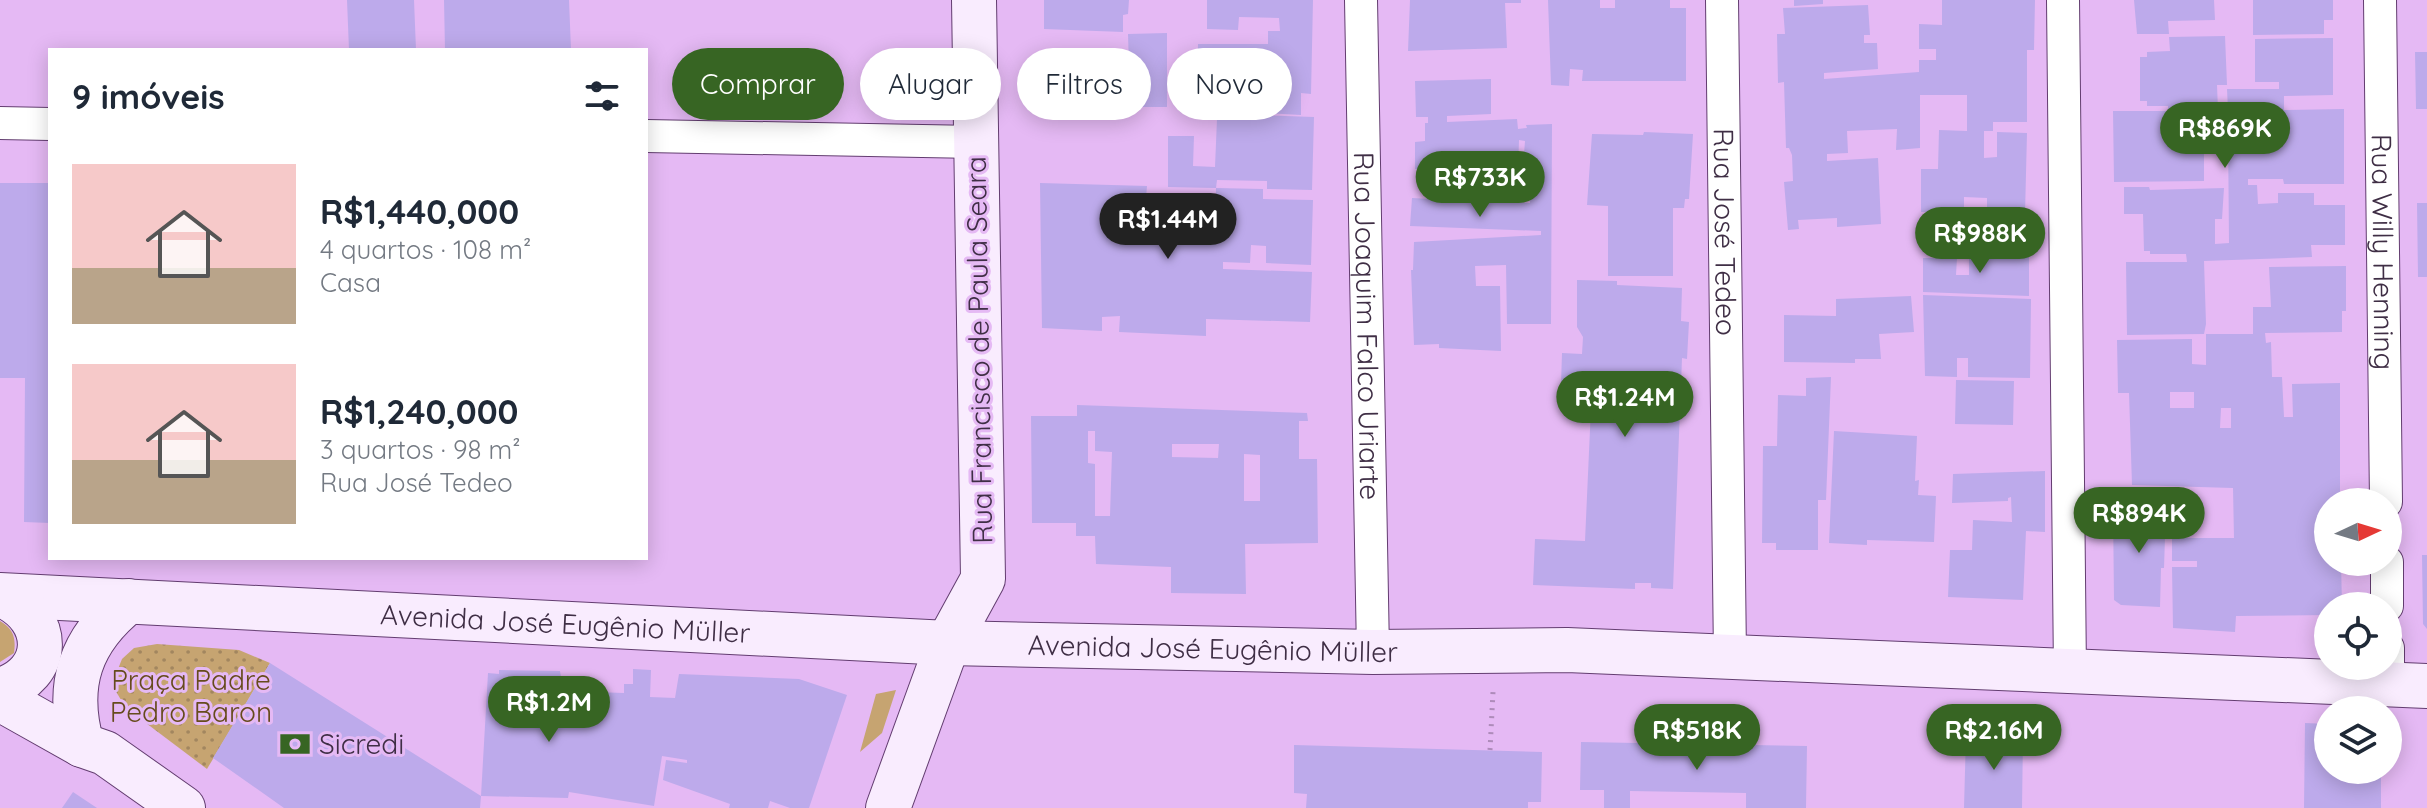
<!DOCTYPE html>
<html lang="pt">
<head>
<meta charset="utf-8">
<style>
	body { margin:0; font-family:Quicksand,sans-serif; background:#f6f6f7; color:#1f2937; height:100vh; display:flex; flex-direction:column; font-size:30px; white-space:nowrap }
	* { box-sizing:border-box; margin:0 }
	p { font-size:26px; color:#747a83 }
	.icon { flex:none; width:44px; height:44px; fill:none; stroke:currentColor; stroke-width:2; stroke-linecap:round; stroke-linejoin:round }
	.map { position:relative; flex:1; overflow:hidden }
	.details { position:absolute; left:48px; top:48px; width:600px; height:512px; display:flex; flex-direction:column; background:#fff; border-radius:0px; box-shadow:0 4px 20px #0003 }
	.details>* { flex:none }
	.top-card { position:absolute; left:672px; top:48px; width:760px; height:72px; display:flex; gap:16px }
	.needle { width:52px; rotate:86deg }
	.fabs { position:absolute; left:2314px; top:488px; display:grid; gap:16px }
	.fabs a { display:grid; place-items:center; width:88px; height:88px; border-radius:50%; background:#fff; box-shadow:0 4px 20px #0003; font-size:40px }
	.price { position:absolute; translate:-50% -68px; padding:0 18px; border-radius:28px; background:#376523; color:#fff; font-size:26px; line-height:52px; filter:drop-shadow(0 2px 4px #0008) }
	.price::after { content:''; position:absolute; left:50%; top:48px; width:24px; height:18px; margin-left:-12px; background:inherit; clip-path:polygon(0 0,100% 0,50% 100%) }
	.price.current { background:#222; color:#fff }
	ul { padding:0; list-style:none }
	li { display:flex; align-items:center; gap:24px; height:200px; padding:0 24px }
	li span { display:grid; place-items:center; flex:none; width:224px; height:160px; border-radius:0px; color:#555 }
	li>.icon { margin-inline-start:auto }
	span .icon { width:96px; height:96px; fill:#fffc; stroke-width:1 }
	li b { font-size:34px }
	h2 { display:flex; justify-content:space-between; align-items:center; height:96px; padding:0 24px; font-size:34px }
	.chip { padding:0 28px; border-radius:36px; background:#fff; box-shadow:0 4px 20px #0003; font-size:28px; line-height:72px }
	.chip.current { background:#376523; color:#fff }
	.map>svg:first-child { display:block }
	.grass { fill:#c6a471 }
	.park { fill:url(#park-dots) }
	.building { fill:#bdaaeb; fill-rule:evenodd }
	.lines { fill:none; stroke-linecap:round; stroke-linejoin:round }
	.street-casing { stroke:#633d70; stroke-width:34 }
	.secondary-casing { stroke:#633d70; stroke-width:46 }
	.path { stroke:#ae8bba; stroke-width:5; stroke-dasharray:2 6; stroke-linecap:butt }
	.street { stroke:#fff; stroke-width:32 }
	.secondary { stroke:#f9ecfe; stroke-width:44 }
	.labels { text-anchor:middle; stroke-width:6; stroke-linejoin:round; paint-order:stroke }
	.street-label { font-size:28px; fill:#3f2e45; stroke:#e5b9f4 }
	.park-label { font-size:28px; fill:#664b1c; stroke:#e5b9f4 }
	.poi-label { font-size:28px; fill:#3f2e45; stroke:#e5b9f4; text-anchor:start }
</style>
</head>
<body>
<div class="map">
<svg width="2427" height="808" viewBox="0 0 2427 808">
	<defs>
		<pattern id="park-dots" width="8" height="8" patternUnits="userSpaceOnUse" patternTransform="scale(2)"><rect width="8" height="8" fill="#c6a471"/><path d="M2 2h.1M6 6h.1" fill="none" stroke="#a2865f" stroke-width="1.8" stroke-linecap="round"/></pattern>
	</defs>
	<rect width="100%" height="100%" fill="#e5b9f4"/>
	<path class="grass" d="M0 621C14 629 16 639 14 653L0 662Z
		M896 690 882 733 860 752 876 694Z"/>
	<path class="park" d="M157 644 239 650 270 663 207 769 126 708 115 690 116 674 122 659 134 648Z"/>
	<path class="building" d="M347 0H414L416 50H349Z
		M444 0H569L571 50H445Z
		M1044 0H1129L1128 14 1123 15V32L1044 29Z
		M1207 0H1313L1311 94 1301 93V115L1247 112 1248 95H1197L1198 44H1268V31H1280L1279 18 1239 17 1238 30 1207 29Z
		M1410 0H1521V3H1505L1507 48 1408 51Z
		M1548 0H1600V8H1615V0H1670V8H1686V81H1582L1583 70 1570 69 1569 86 1551 85Z
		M1794 0H1823V4L1794 6Z
		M1942 0H2035L2034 50H2027V122H1993V131H1984V158L1997 157V132L2027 133 2025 214 1987 213V198L1964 197V213L1921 212V169H1938L1939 130 1967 131V95H1920V148L1896 150 1897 129 1847 131 1848 153 1827 154V161L1878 158 1881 224 1837 227V218L1798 220 1799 229 1788 230 1784 182 1793 181 1792 155 1789 148H1786L1784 82 1778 83 1777 34H1785L1783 8 1868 5 1870 35H1864V43H1877L1878 69 1824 73V79L1919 72V60H1936V49H1919V24L1942 25Z
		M2134 0H2214L2215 20 2168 21 2169 34H2137Z
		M2253 0H2333V20H2324V34L2253 35Z
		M1167 33V107H1097V68L1129 67 1128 34Z
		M2225 36 2227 85H2217L2218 110H2228L2227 89H2279V82H2255V39L2333 38V95L2284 96V110L2344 109V184H2284L2283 179H2248V185H2257L2258 204 2278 203V193H2314V205H2345V245H2311L2312 257 2204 261 2206 324 2204 334 2127 335 2126 262H2187L2186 254H2150V251H2144L2143 214H2124V187H2149L2150 190 2224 188 2222 219H2215V244L2229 243 2228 129H2204V181L2114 182 2113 111H2168L2169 128H2191L2190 110 2168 111V106H2147V101H2140V57H2147V52L2170 51 2169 37Z
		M2415 52H2427V109H2416Z
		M1491 79V114L1447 116V122L1517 119 1518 129 1527 128 1526 125 1552 124 1551 324H1507L1506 265 1475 266 1476 286H1500L1501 351 1439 348V344L1414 345 1411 270H1413L1414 242 1541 235V231L1410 226 1412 198 1430 199 1428 169H1415V142L1425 141V123H1428V117H1416L1415 81ZM1519 140 1525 141 1524 154H1531L1530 203 1469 200 1468 197 1517 198Z
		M1220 114 1314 117 1312 190 1267 189V181L1217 180 1216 188 1168 187V136H1194L1193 166 1215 167 1217 119H1221Z
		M1644 132 1693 134 1689 199H1685L1684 208H1673V276H1608V206L1587 205 1592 134 1643 135Z
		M0 183H50V523L24 522 25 378H0Z
		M1040 183 1147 186 1146 198 1168 199V219L1193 220V240H1215L1216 188 1263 189V199L1313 200 1311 265 1266 263V246L1251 245 1250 263 1223 262V269L1312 272 1310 322 1206 319V336L1119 332 1120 316 1102 317V331L1042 328Z
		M2417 203H2427V277H2418Z
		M1969 252H2029V296L1923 292V258H1957L1956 275H1969Z
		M2346 266V311H2342V332L2265 333 2266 343 2271 342 2272 377H2282L2284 417H2293L2292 384 2340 383V502H2328V562H2341L2342 606H2328V615L2236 616 2235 632 2173 628 2172 567H2197V561H2172V538H2234L2233 488 2132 485 2129 393H2118L2117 340 2192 339V364L2206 365V334H2253V307H2271L2269 267ZM2170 392H2194V408H2170ZM2221 408H2231V428H2220Z
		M1577 280 1617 281V285L1682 288 1681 321 1689 322 1687 359 1682 358 1673 589 1651 588V583H1635V589L1533 585 1535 539 1585 541 1592 385 1561 384 1562 353 1582 354 1583 337 1577 327Z
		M1923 295 2031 299 2030 378 1968 377V358H1957V377L1925 376Z
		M1911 296 1914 332 1879 334 1881 359H1855V363L1784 362V315L1836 316V299Z
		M1831 377 1826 500H1818V550H1776V543H1762L1763 446H1777L1778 395 1806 396V378Z
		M1956 380 2014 381 2013 425 1955 424Z
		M1077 405 1307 413 1308 421H1299V459H1317L1318 543 1245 544 1246 594 1171 593V567L1096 564 1095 536H1076V523H1032L1031 416H1077ZM1088 431H1095V451L1112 452 1110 516H1095V464L1088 463ZM1172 444H1219L1218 458 1172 457ZM1244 454 1260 455V501H1244Z
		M1834 431 1917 436 1915 481 1919 480 1918 495 1936 496 1934 542 1867 540V545L1829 543Z
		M2045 471V532L2026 531 2023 600 1948 597 1950 550H1972L1973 520 2012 522 2011 497 2008 498V501L1952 503 1953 474Z
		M2113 506 2166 507 2164 568H2161L2160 607 2121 605 2114 600Z
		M2422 555H2427V629L2423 624Z
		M270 663 481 796 488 673 499 674V670L560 671 561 677H584L583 684H595V692L624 693V684H633V669L651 670 650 697 675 698 679 674 799 679 847 695 809 808H790L770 801 768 808H729L730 804 663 780 666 760 687 763V760L662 756 654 806 569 792 568 798 481 796 480 808H284L213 758Z
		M2305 723 2328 724V770H2381V808H2304Z
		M1966 735 2023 736 2022 808H1964Z
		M1581 742 1807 746 1806 808H1746V793L1630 791V808H1604V790H1580Z
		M1294 745 1542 752 1541 802H1528V808H1306L1307 794 1294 793Z
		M73 792 97 808H62Z"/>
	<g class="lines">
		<defs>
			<g id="street">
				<path id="s1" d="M1361 0 1373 652"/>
				<path id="s2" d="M1722 0 1730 657"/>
				<path d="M2063 0 2070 673"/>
				<path id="s3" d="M2380 0 2386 502"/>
				<path d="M0 123 50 124"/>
				<path d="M646 136 976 142"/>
				<path d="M2387 562V606"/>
				<path d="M2388 648V685"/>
			</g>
			<g id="secondary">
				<path id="s4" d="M0 595 948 643 1373 652 1567 650 2427 686"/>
				<path d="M0 690C53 674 52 618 4 596"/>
				<path d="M0 699 82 745 105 753 183 808"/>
				<path d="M82 745C65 685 80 640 129 601"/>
				<path d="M888 808 948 643 983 579 974 0"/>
			</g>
		</defs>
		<use href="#street" class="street-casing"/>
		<use href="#secondary" class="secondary-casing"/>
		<path class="path" d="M1490 750 1493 692"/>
		<use href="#street" class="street"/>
		<use href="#secondary" class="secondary"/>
	</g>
	<defs>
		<symbol id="bank-bare" viewBox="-9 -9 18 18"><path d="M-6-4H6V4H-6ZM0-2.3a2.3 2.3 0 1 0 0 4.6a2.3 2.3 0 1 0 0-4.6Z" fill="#376523" stroke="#e5b9f4" stroke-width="2.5" paint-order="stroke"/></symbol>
	</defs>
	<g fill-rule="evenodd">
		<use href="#bank-bare" x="273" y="722" width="44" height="44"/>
	</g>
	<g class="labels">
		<g class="street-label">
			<text dy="10" stroke="none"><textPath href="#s2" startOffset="232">Rua José Tedeo</textPath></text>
			<text dy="10" stroke="none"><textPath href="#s3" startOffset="252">Rua Willy Henning</textPath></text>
			<text dy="10" stroke="none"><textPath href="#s1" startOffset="326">Rua Joaquim Falco Uriarte</textPath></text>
			<text transform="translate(979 350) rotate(-91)" y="10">Rua Francisco de Paula Seara</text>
			<text dy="10" stroke="none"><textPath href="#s4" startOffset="566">Avenida José Eugênio Müller</textPath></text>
			<text dy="10" stroke="none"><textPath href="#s4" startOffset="1214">Avenida José Eugênio Müller</textPath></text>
		</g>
		<g class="park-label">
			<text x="191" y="690">Praça Padre<tspan x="191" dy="32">Pedro Baron</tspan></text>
		</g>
		<g class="poi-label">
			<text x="319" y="754">Sicredi</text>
		</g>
	</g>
</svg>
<div class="fabs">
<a><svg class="needle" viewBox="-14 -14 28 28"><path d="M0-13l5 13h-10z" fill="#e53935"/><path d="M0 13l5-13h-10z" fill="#747a83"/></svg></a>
<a><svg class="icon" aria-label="locate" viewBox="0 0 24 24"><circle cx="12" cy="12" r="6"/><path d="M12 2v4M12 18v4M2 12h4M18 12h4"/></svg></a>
<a><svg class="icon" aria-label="layers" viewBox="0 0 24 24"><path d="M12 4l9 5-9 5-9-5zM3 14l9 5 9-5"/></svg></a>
</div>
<b class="price" style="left:2225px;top:170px">R$869K</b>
<b class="price" style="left:1480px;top:219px">R$733K</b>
<b class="price current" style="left:1168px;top:261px">R$1.44M</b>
<b class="price" style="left:1980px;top:275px">R$988K</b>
<b class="price" style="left:1625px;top:439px">R$1.24M</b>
<b class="price" style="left:2139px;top:555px">R$894K</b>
<b class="price" style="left:549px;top:744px">R$1.2M</b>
<b class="price" style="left:1697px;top:772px">R$518K</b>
<b class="price" style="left:1994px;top:772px">R$2.16M</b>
<div class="top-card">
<a class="chip current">Comprar</a>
<a class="chip">Alugar</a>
<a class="chip">Filtros</a>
<a class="chip">Novo</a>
</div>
<section class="details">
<h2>9 imóveis<svg class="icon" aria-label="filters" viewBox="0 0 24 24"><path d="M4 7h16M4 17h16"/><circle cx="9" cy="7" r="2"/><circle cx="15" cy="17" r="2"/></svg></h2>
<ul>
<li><span style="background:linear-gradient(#f6c9c9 65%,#b9a48a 0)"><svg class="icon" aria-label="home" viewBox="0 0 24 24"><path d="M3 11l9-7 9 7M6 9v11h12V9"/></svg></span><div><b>R$1,440,000</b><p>4 quartos · 108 m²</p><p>Casa</p></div></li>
<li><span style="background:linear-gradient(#f6c9c9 60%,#b9a48a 0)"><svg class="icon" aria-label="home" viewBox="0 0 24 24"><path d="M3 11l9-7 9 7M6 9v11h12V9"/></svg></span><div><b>R$1,240,000</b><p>3 quartos · 98 m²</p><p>Rua José Tedeo</p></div></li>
</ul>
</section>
</div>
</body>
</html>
